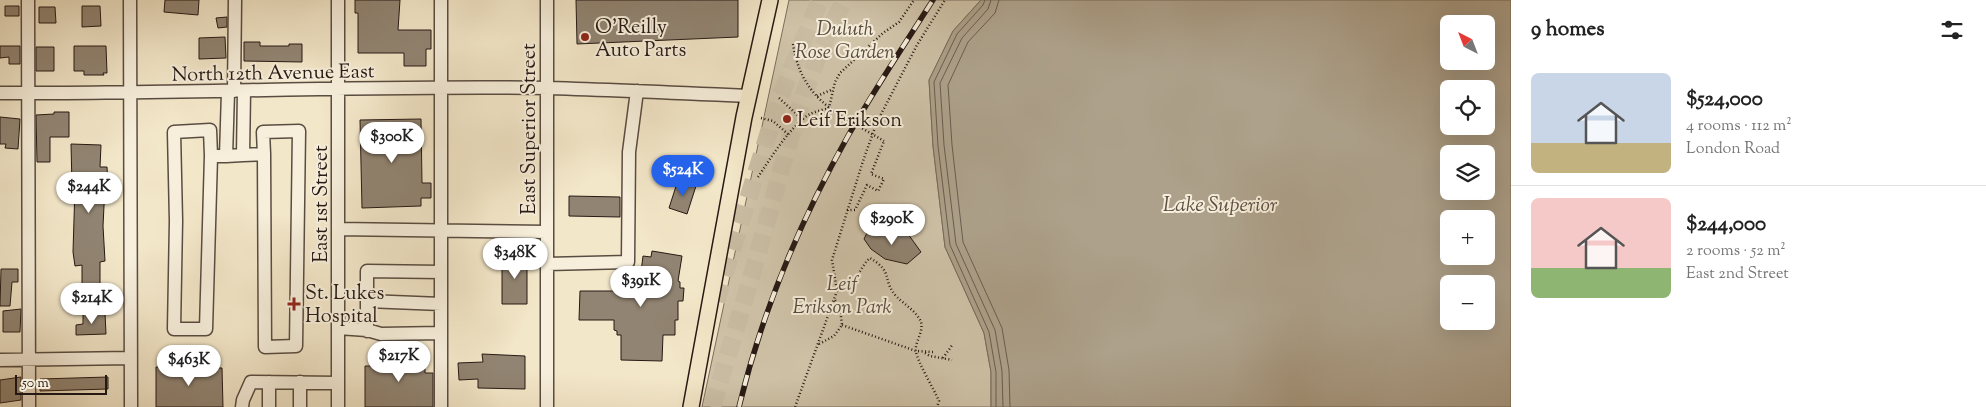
<!DOCTYPE html>
<html lang="en">
<head>
<meta charset="utf-8">
<style>
	body { margin:0; font-family:"Sorts Mill Goudy",serif; background:#f2f2f2; color:#222; height:100vh; display:flex; flex-direction:column; font-size:19px; white-space:nowrap }
	* { box-sizing:border-box; margin:0 }
	p { font-size:16px; color:#767676 }
	.icon { flex:none; width:28px; height:28px; fill:none; stroke:currentColor; stroke-width:2; stroke-linecap:round; stroke-linejoin:round }
	.map { position:relative; flex:1; overflow:hidden }
	.panel { display:flex; flex-direction:column; background:#fff; width:475px }
	.panel>* { flex:none }
	.needle { width:32px; rotate:318deg }
	.buttons { position:absolute; left:1440px; top:15px; display:grid; gap:10px }
	.buttons a { display:grid; place-items:center; width:55px; height:55px; border-radius:8px; background:#fff; box-shadow:0 5px 20px #0002; font-size:25px }
	.scale { position:absolute; left:15px; bottom:12px; width:92px; box-sizing:border-box; padding-left:5px; border:2px solid #261914; border-top:0; font-size:14px; line-height:18px; white-space:nowrap; color:#261914; -webkit-text-stroke:4px #f7efdc; paint-order:stroke }
	.price { position:absolute; translate:-50% -42px; padding:0 11px; border-radius:18px; background:#fff; color:#222; font-size:16px; line-height:32px; filter:drop-shadow(0 1px 2px #0008) }
	.price::after { content:''; position:absolute; left:50%; top:30px; width:15px; height:11px; margin-left:-8px; background:inherit; clip-path:polygon(0 0,100% 0,50% 100%) }
	.price.selected { background:#2563eb; color:#fff }
	ul { padding:0; list-style:none }
	li { display:flex; align-items:center; gap:15px; height:125px; padding:0 20px }
	li+li { border-top:1px solid #e0e0e0 }
	li span { display:grid; place-items:center; flex:none; width:140px; height:100px; border-radius:8px; color:#555 }
	li>.icon { margin-inline-start:auto }
	span .icon { width:60px; height:60px; fill:#fffc; stroke-width:1 }
	li b { font-size:21px }
	h2 { display:flex; justify-content:space-between; align-items:center; height:60px; padding:0 20px; font-size:21px }
	main { display:flex; flex:1; min-height:0 }
	.map>svg:first-child { display:block }
	.green { fill:#d0c4aa; stroke:#7b6e5f }
	.water { fill:#ada18b; stroke:#776b5b; fill-rule:evenodd }
	.lines { fill:none; stroke-linecap:round; stroke-linejoin:round }
	.shore { stroke:#6a5d50; stroke-width:1 }
	.building { fill:#918472; stroke:#261914 }
	.highway-tunnel { stroke:#cabea5; stroke-width:18; stroke-dasharray:18 9; stroke-linecap:butt }
	.minor-casing { stroke:#594c41; stroke-width:15 }
	.major-casing { stroke:#261914; stroke-width:18 }
	.path { stroke:#261914; stroke-width:2.5; stroke-dasharray:1 2.5; stroke-linecap:butt }
	.minor { stroke:#f7efdc; stroke-width:12 }
	.major { stroke:#f3e7c9; stroke-width:15 }
	.rail-casing { stroke:#261914; stroke-width:5.5 }
	.rail { stroke:#f7efdc; stroke-width:4; stroke-dasharray:11; stroke-linecap:butt }
	.path-bridge { stroke:#261914; stroke-width:2.5; stroke-dasharray:1 2.5; stroke-linecap:butt }
	.poi-dot { fill:#8f2418; stroke:#f7efdc; stroke-width:2 }
	.labels { text-anchor:middle; stroke-width:4; stroke-linejoin:round; paint-order:stroke }
	.poi-label { font-size:20px; fill:#261914; stroke:#f7efdc; text-anchor:start }
	.park-label { font-size:20px; font-style:italic; fill:#594c41; stroke:#f7efdc }
	.street-label { font-size:20px; fill:#261914; stroke:#f7efdc }
	.water-label { font-size:21px; font-style:italic; fill:#5c4f44; stroke:#f7efdc }
</style>
</head>
<body>
<main>
<div class="map">
<svg width="1511" height="407" viewBox="0 0 1511 407">
	<rect width="100%" height="100%" fill="#f3e7c9"/>
	<filter id="stains"><feTurbulence type="fractalNoise" baseFrequency=".004" numOctaves="4"/><feColorMatrix values="0 0 0 0 .2 0 0 0 0 .09 0 0 0 0 .02 0 0 0 .5 -.17"/></filter>
	<radialGradient id="worn" r=".72"><stop offset=".6" stop-color="#630" stop-opacity="0"/><stop offset="1" stop-color="#630" stop-opacity=".3"/></radialGradient>
	<path class="green" d="M789 0H981L953 31 929 80 933 146 945 247 984 333 991 372V407H702Z"/>
	<path class="water" d="M981 0H1511V407H991V372L984 333 945 247 933 146 929 80 953 31ZM1449 24H1486V61H1449ZM1449 89H1486V126H1449ZM1449 154H1486V191H1449ZM1449 219H1486V256H1449ZM1449 284H1486V321H1449Z"/>
	<g class="lines">
		<path class="shore" d="M985 0 983 5 957 34 934 82 938 146 950 245 989 332 996 372V407
			M991 0 988 9 962 38 940 83 944 145 956 244 995 330 1002 371 1003 407
			M999 0 995 13 968 42 948 85 952 145 963 242 1002 328 1009 370 1010 407"/>
	</g>
	<path class="building" d="M165 0H199L198 15 164 12Z
		M355 0H400L398 30H431V49H426V66H404V53H358V13H355Z
		M576 0H738V37L577 44Z
		M5 6H19V16H5Z
		M82 6H100L101 26 82 27Z
		M39 7H55L56 23H39Z
		M227 17V27L218 28 216 18Z
		M225 37 226 58 199 59V38Z
		M244 42H260V46H289V44H302V62L244 61Z
		M0 46H20V64H9V57L0 58Z
		M74 46H106L107 73H103L104 75H84V71H74Z
		M36 47H54V71H36Z
		M54 112H69V137H50V162H37L36 115 54 114Z
		M0 117 20 119 18 149 5 148 6 144H0Z
		M421 119 422 183H431V198H421V206L362 208 360 120Z
		M71 144 101 145 100 167H107L108 186H105L103 226 105 261 100 262V295H82V265L75 266 73 252 75 186H72Z
		M678 180 696 186 687 214 669 208Z
		M569 196 620 197V217L569 216Z
		M869 229 908 234 921 252 907 264 885 259 871 249 864 239Z
		M652 251 682 256 678 281 680 282V288H684L683 301H678V320H675V335H663L662 361 621 360V335H617V331L614 330V320H579L580 291H626V286H647L640 280 643 256 651 257Z
		M502 255H527V304H502Z
		M1 269H18V282H12L10 306H0Z
		M21 309 20 332H3V311Z
		M105 313 106 334 76 335V325L83 324V314Z
		M393 353H412L425 366V373H433V407H365V366H380Z
		M482 354 525 356V389L478 388V379L459 380 458 363 483 362Z
		M156 367 222 368 223 407H156Z
		M21 377V400L0 403V380Z
		M108 377V389L40 391V379Z"/>
	<g class="lines">
		<path class="highway-tunnel" d="M716 301 780 97 820 0
			M712 407C732 342 752 276 770 210 790 139 808 65 845 0"/>
		<defs>
			<path id="minor" d="M28 0 29 407
				M130 0 131 407
				M338 0V407
				M547 0V407
				M234 91 235 0
				M228 92 226 156 243 155 244 91
				M0 93C183 94 366 85 549 88 615 90 682 93 749 96
				M243 155 264 154 265 347 296 346 299 131 263 132 264 154
				M211 156 210 130 174 132 176 221 174 329H206L211 156H226
				M338 229 547 232
				M547 264 628 262 629 152 637 91
				M367 301 441 304
				M338 328 367 330 381 334 441 333
				M367 331V271L441 272
				M0 360 130 358
				M242 407 243 400 251 382 338 383
				M269 407V382
				M300 407V382
				M441 407V0"/>
			<path id="major" d="M691 407 744 117 770 0"/>
		</defs>
		<use href="#minor" class="minor-casing"/>
		<use href="#major" class="major-casing"/>
		<path class="path" d="M793 44C798 77 813 98 841 116
			M817 96 831 90
			M779 98 803 120
			M761 118 773 121 789 135
			M758 177C770 159 791 125 810 114 816 111 823 110 829 108L835 82 840 73 883 33 899 22 914 0
			M847 210H855L867 185 878 191 884 179 871 174 884 141
			M837 291C854 292 859 267 870 258 895 273 881 280 897 297 904 304 917 312 921 322 924 332 914 343 916 352 918 363 934 389 939 401L937 407
			M842 325 916 351 933 352
			M819 344 834 336 842 325 840 308 835 300
			M925 353 930 356 952 360
			M943 358 953 344
			M795 407 837 291 832 260 863 161 877 122 917 45 945 0"/>
		<use href="#minor" class="minor"/>
		<use href="#major" class="major"/>
		<defs>
			<path id="rail" d="M739 407C762 312 800 221 848 136 874 90 904 45 933 0"/>
		</defs>
		<use href="#rail" class="rail-casing"/>
		<use href="#rail" class="rail"/>
		<path class="path-bridge" d="M841 116 884 141"/>
	</g>
	<g class="poi-dot">
		<circle cx="585" cy="37" r="5"/>
		<circle cx="787" cy="119" r="5"/>
		<path d="M291.5 296.5h5v5h5v5h-5v5h-5v-5h-5v-5h5z"/>
	</g>
	<g class="labels">
		<g class="poi-label">
			<text x="595" y="33">O'Reilly<tspan x="595" dy="23">Auto Parts</tspan></text>
			<text x="797" y="126">Leif Erikson</text>
			<text x="305" y="299">St. Lukes<tspan x="305" dy="23">Hospital</tspan></text>
		</g>
		<g class="park-label">
			<text x="845" y="35">Duluth<tspan x="845" dy="23">Rose Garden</tspan></text>
			<text x="842" y="290">Leif<tspan x="842" dy="23">Erikson Park</tspan></text>
		</g>
		<g class="street-label">
			<text transform="translate(273 72) rotate(-1)" y="7">North 12th Avenue East</text>
			<text transform="translate(528 129) rotate(-90)" y="7">East Superior Street</text>
			<text transform="translate(320 204) rotate(-90)" y="7">East 1st Street</text>
		</g>
		<g class="water-label">
			<text x="1220" y="211">Lake Superior</text>
		</g>
	</g>
	<rect width="100%" height="100%" filter="url(#stains)"/>
	<rect width="100%" height="100%" fill="url(#worn)"/>
</svg>
<div class="buttons">
<a><svg class="needle" viewBox="-14 -14 28 28"><path d="M0-13l5 13h-10z" fill="#e53935"/><path d="M0 13l5-13h-10z" fill="#767676"/></svg></a>
<a><svg class="icon" aria-label="locate" viewBox="0 0 24 24"><circle cx="12" cy="12" r="6"/><path d="M12 2v4M12 18v4M2 12h4M18 12h4"/></svg></a>
<a><svg class="icon" aria-label="layers" viewBox="0 0 24 24"><path d="M12 4l9 5-9 5-9-5zM3 14l9 5 9-5"/></svg></a>
<a>+</a>
<a>−</a>
</div>
<div class="scale">50 m</div>
<b class="price" style="left:392px;top:164px">$300K</b>
<b class="price selected" style="left:683px;top:197px">$524K</b>
<b class="price" style="left:89px;top:214px">$244K</b>
<b class="price" style="left:892px;top:246px">$290K</b>
<b class="price" style="left:515px;top:280px">$348K</b>
<b class="price" style="left:641px;top:308px">$391K</b>
<b class="price" style="left:92px;top:325px">$214K</b>
<b class="price" style="left:399px;top:383px">$217K</b>
<b class="price" style="left:189px;top:387px">$463K</b>
</div>
<section class="panel">
<h2>9 homes<svg class="icon" aria-label="filters" viewBox="0 0 24 24"><path d="M4 7h16M4 17h16"/><circle cx="9" cy="7" r="2"/><circle cx="15" cy="17" r="2"/></svg></h2>
<ul>
<li><span style="background:linear-gradient(#c9d6e8 70%,#c2b280 0)"><svg class="icon" aria-label="home" viewBox="0 0 24 24"><path d="M3 11l9-7 9 7M6 9v11h12V9"/></svg></span><div><b>$524,000</b><p>4 rooms · 112 m²</p><p>London Road</p></div></li>
<li><span style="background:linear-gradient(#f6c9c9 70%,#8fb573 0)"><svg class="icon" aria-label="home" viewBox="0 0 24 24"><path d="M3 11l9-7 9 7M6 9v11h12V9"/></svg></span><div><b>$244,000</b><p>2 rooms · 52 m²</p><p>East 2nd Street</p></div></li>
</ul>
</section>
</main>
</body>
</html>
